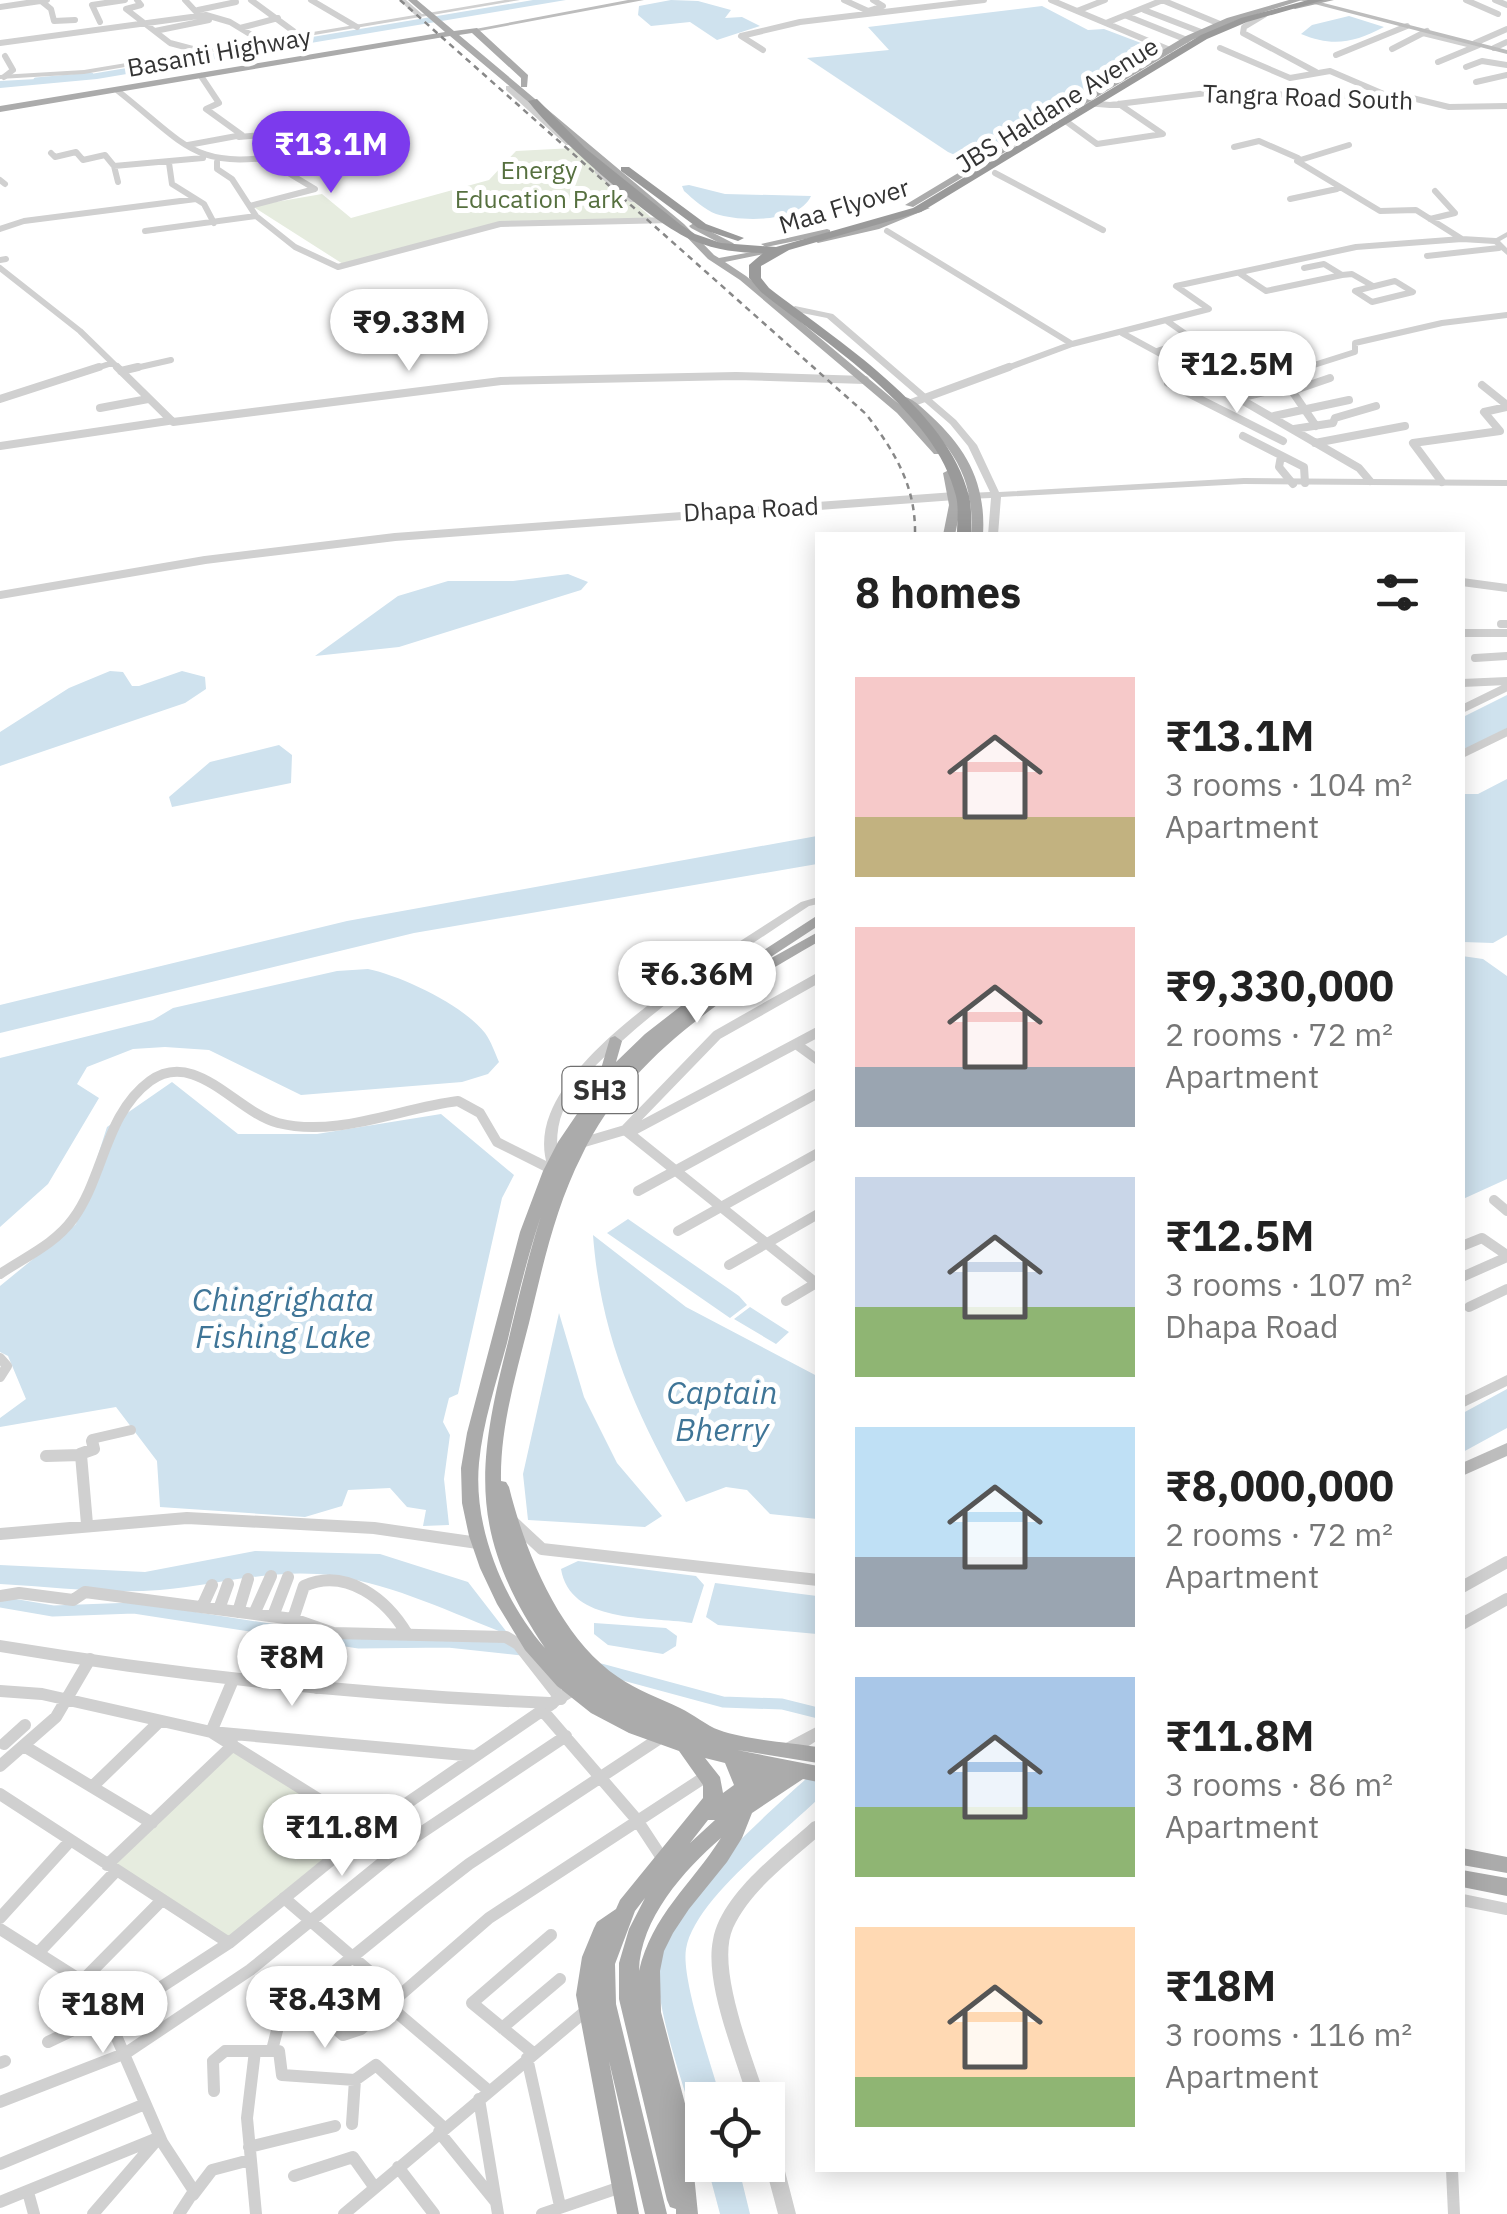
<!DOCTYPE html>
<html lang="en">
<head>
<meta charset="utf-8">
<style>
	body { margin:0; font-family:"IBM Plex Sans",sans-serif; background:#f6f6f6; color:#222; height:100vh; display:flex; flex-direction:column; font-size:38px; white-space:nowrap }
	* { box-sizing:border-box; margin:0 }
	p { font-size:32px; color:#767676 }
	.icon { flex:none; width:55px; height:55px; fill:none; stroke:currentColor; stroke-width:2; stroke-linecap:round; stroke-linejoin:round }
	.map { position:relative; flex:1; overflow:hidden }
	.drawer { position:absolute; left:815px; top:532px; width:650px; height:1640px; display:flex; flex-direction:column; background:#fff; border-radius:0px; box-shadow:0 5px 25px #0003 }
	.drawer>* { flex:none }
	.fabs { position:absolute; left:685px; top:2082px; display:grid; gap:20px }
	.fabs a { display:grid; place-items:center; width:100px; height:100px; border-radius:0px; background:#fff; box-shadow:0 5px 25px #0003; font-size:50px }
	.price { position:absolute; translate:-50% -85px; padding:0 22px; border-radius:35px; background:#fff; color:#222; font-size:32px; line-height:65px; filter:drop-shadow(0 2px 5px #0008) }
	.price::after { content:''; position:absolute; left:50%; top:60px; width:30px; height:22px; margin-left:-15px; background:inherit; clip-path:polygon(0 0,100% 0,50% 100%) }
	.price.active { background:#7c3aed; color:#fff }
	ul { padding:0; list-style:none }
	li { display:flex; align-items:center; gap:30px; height:250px; padding:0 40px }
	li span { display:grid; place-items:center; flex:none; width:280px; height:200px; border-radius:0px; color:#555 }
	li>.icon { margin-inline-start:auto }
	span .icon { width:120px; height:120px; fill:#fffc; stroke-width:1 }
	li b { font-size:42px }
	h2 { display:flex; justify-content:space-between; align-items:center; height:120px; padding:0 40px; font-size:42px }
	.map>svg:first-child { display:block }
	.green { fill:#e6ecdf }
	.water { fill:#cfe2ee }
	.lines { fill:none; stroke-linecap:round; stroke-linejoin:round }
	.canal-far1 { stroke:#cfe2ee; stroke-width:5 }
	.canal { stroke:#cfe2ee; stroke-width:11 }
	.minor-far3 { stroke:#d0d0d0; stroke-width:6 }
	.minor-far2 { stroke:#d0d0d0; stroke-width:8 }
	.minor-far1 { stroke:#d0d0d0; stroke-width:10 }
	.minor { stroke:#d0d0d0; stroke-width:12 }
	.tertiary { fill:#d0d0d0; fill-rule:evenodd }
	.secondary { fill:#bdbdbd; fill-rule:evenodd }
	.primary { fill:#ababab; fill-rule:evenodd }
	.motorway { fill:#9a9a9a; fill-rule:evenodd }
	.rail { stroke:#888; stroke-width:2.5; stroke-dasharray:6 5; stroke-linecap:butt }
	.labels { text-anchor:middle; stroke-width:10; stroke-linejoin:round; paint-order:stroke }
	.far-street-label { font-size:25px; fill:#333; stroke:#fff }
	.far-park-label { font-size:25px; fill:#56703f; stroke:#fff }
	.shield { fill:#fff; stroke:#707070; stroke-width:2.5 }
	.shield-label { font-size:28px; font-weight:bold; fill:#333 }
	.water-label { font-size:32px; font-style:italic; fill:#3f7597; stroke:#fff }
</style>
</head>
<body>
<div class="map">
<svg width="1507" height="2214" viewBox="0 0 1507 2214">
	<rect width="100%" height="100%" fill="#fff"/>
	<path class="green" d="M574 148 654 220 505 221 343 264 252 206 322 194 351 218 489 180 516 151Z
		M234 1751 362 1830 232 1939 112 1866Z"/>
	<path class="water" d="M533 0H566L97 79 0 88V81L73 77Z
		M671 0 698 1 731 10 725 18 742 17 760 26 717 40 690 22 651 26 638 15 639 6Z
		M1042 6 1088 30 1104 29 1141 43 1130 48 1154 55 1127 71 1106 72 1112 78 973 163 948 152 807 58 889 50 868 27Z
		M1349 16 1384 27C1354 43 1332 47 1301 34L1312 25Z
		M689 185 725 194 811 196C799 223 741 222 716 214 705 210 693 199 684 191L682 186Z
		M568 574 588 582 581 590 399 647 315 656 398 596 448 581H513Z
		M110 671 123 672 132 686H139L182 671 205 677 206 689 185 703 0 766V732L69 688Z
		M1507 695V728L1463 751V717Z
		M279 745 292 755 291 783 172 807 169 797 210 762Z
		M1507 779V935L1493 943 1463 942V794H1478Z
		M817 836V864L414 933 0 1033V1005L347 921Z
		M1462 956 1483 959 1507 976V1179L1463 1199Z
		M368 969C402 976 463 1005 485 1033 491 1041 495 1053 499 1062L488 1074 462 1082 301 1095 209 1050 165 1047 133 1049 87 1067 77 1084 99 1098 48 1184 0 1227V1058L153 1020 173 1008 337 971Z
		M172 1082 238 1134H317L441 1114 514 1175 502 1198 458 1394 449 1398 443 1422 450 1435 444 1479 449 1525 423 1526 426 1510 407 1507 390 1488 348 1490 342 1506 305 1517 160 1507 157 1461 116 1407 0 1427V1418L26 1399 8 1356 0 1352V1286L76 1224 107 1127Z
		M628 1219 739 1296 747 1305 730 1318 607 1233Z
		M593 1235 686 1307 817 1376V1519L770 1514 747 1490 726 1487 686 1502C636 1413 601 1339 593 1235Z
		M750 1307 789 1332 776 1344 734 1319Z
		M559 1313 584 1397 617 1463 662 1516 645 1527 528 1520 523 1474Z
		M1507 1389V1428L1463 1452V1413Z
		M255 1551 380 1554 468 1582 509 1635C452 1613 395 1585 335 1576 275 1567 220 1585 160 1590 107 1594 53 1587 0 1584V1565L145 1572Z
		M578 1561 696 1576 704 1585 692 1623C647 1616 570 1624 561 1569Z
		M715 1583 817 1596V1634L718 1625 706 1617Z
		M594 1623 666 1628 677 1636 676 1646 663 1654 608 1645 594 1634Z
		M817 1769V1800C781 1835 694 1900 686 1949 681 1980 712 2066 721 2100H702V2148C689 2100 660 2025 658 1977 655 1907 769 1813 817 1769Z
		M707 2165H738L750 2214H720Z"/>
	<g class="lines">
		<path class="canal-far1" d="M36 80 91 75"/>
		<path class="canal" d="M0 1602 53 1611 134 1608 359 1643 448 1642 522 1650
			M601 1669 723 1702 782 1704 818 1713"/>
		<path class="minor-far3" d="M137 0 141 5 126 9 170 43 204 52
			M185 0 199 15
			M251 0 300 36
			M311 0 357 27
			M844 0 868 11 883 6 873 0
			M1051 0 1077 11 1105 0
			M1162 0 1220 24
			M1466 0 1498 14
			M1495 0 1507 5
			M41 1 51 9 54 21 75 20
			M0 7 47 0
			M198 10 236 2
			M1144 10 1201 32
			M1077 11 1170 50
			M1264 15 1244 27 1243 33 1316 72
			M1127 16 1187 40
			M100 22 92 5 125 0
			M1106 23 1163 0
			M240 28 278 18
			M155 31 209 20
			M1423 33 1476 46
			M0 43 206 15 230 22 263 42
			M1475 43 1507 29
			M1220 48 1290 78 1330 71 1386 95
			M1494 48 1507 42
			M1392 49 1427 31
			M763 50 741 36 800 22 984 0
			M1336 55 1407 26
			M1438 62 1479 45
			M1466 67 1482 61 1507 65
			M4 77 13 70 5 56
			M1476 82 1507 75
			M118 91C189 147 193 170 288 155
			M1086 103 1110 105 1207 93 1408 97 1449 107 1507 106
			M1067 122 1097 144 1163 134 1119 104
			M297 133 303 147H329L356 171
			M239 137 338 128
			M188 145 242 135 206 109 219 103 201 76
			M1349 145 1297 161 1380 211 1416 210 1462 239 1495 241
			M1234 147 1259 141 1298 158
			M51 153 55 157 76 152 83 160 105 155 114 166
			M217 162V169L232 179 256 216 295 247 338 267 500 224 672 220
			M169 163 172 184 204 204 214 223
			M995 173 1103 230
			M0 180 5 184
			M118 182 114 166 203 158
			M1290 199 1337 189
			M250 206 315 189 265 159
			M1430 219 1455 213 1435 191
			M0 229 24 221 196 199
			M145 231 256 216
			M887 231 1072 344 1002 370
			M1427 256 1499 248
			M0 260 6 259
			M0 268 80 331 120 370
			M1239 273 1266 291 1342 275 1324 264 1304 268
			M1342 275 1352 274 1373 286
			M1395 281 1413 292 1372 302 1355 291Z
			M1167 321 1237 370
			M1122 333 1190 370
			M1072 344 1209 309 1176 286 1356 247 1462 239
			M1157 351 1195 338
			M1220 355 1264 343
			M1175 360 1210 348
			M1233 364 1278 353
			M1314 365 1355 352V343L1442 323 1507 315
			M91 370 112 363
			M127 370 171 360
			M1199 370 1229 361
			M1244 370 1290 362"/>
		<path class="minor-far2" d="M117 367 173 422 501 381 736 376 865 380
			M1185 367 1359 468 1370 481
			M1234 367 1268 391
			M1242 370 1259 367
			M121 371 138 367
			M1195 371 1208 367
			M1253 379 1303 369
			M1168 383 1283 441
			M1482 385 1507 405
			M1243 397 1290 386
			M0 399 99 367
			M911 403 1009 367
			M100 408 148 399
			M1274 416 1349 400
			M1316 426 1292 391 1330 378
			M1294 429 1333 423 1335 418 1376 406
			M1243 436 1304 467 1305 483
			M1315 443 1405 426
			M0 446 168 421
			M1281 456 1279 467 1293 484
			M1442 482 1413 443 1500 431 1484 412 1507 407
			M1462 582 1507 588
			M0 595 205 560 395 537 955 496
			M1501 624H1507
			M1462 633H1507
			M1475 658 1507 656
			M1462 683 1507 681
			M1462 709 1507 687
			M1462 754 1507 732"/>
		<path class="minor-far1" d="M796 1044 818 1060
			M625 1130 816 1283
			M630 1132 818 1032
			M581 1143 625 1130 717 1035 818 978
			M638 1191 818 1093
			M1494 1200 1507 1211
			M678 1231 818 1153
			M1462 1246 1482 1238 1507 1255
			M729 1265 818 1214
			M0 1274C25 1257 55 1244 73 1219 104 1177 105 1114 150 1081 195 1048 236 1112 278 1123 337 1138 400 1108 458 1101L480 1113 497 1142 551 1169
			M1462 1277 1507 1257
			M786 1301 818 1282
			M1469 1307 1507 1289
			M0 1358 7 1366 0 1377
			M93 1444 92 1439 131 1430"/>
		<path class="minor" d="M80 1454 94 1449 92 1441
			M46 1456 81 1455 87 1524
			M512 1521 542 1549 818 1580
			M0 1534 187 1518 374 1528 478 1543
			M1462 1587 1507 1562
			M0 1596 19 1593 73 1600 85 1592 293 1619 333 1633 506 1637 518 1644 561 1699
			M202 1607 212 1585
			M219 1609 228 1584
			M238 1612 248 1579
			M254 1614 271 1576
			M273 1616 288 1577
			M293 1619 304 1586C347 1567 387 1600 407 1634
			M1462 1624 1507 1599
			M233 1680 211 1732 368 1830
			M317 1688 329 1645
			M0 1691 42 1694 211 1732 475 1756
			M543 1711 637 1820 662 1858
			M4 1744 25 1725
			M24 1746 152 1823
			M0 1766 56 1717 90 1659
			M93 1786 159 1722
			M0 1794 229 1943
			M107 1865 233 1745
			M284 1898 398 1996
			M1462 1900 1507 1909
			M0 1918 70 1841
			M0 1929 82 1981 107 2015 162 2142 194 2191 179 2214
			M38 1953 116 1871
			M82 1981 162 1900
			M388 2005 489 2091
			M279 2025 326 2020 343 2035 361 2029 489 1918 708 1775
			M502 2028 560 1979
			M48 2042 155 1991 229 1943 368 1830 553 1703
			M272 2050 281 2015 420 1902 469 1864 657 1740
			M255 2051 247 2118 256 2214
			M533 2053 472 2003 551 1935
			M527 2058 560 2206
			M0 2063 5 2061
			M214 2091 213 2061 225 2051H279L282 2075 355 2080
			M479 2099 498 2214
			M0 2102 126 2053 250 1970 409 1841 566 1736
			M352 2124 355 2080 376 2065 444 2128
			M439 2132 495 2201
			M249 2147 335 2126
			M0 2164 145 2104
			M398 2167 434 2214
			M1452 2170 1454 2214
			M294 2176 353 2157 375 2188
			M28 2192 34 2214
			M193 2195 212 2170 250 2160
			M0 2202 160 2137
			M93 2214 156 2141
			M344 2214 588 2009
			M542 2214 621 2187"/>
		<path class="tertiary" d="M399 0H406L422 14 505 0H520L84 74 0 79V75L84 70 415 15Z
			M506 86H512L572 141V145H566L506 90Z
			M595 169H601L636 198V202H630L595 173Z
			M1507 232V237L1500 241 1507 248V255L1491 241Z
			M795 306 833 314 956 420 977 445 999 492 1244 478 1507 480V486L1244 484 1001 497 998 535H988L991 498 968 499 963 496 968 493 990 492 968 446 950 424 827 318 792 311 791 309Z
			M818 897V904L809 906C745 949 679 989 622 1041 599 1061 576 1083 563 1111 556 1128 556 1147 559 1164L553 1168 548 1167C542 1151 543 1131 550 1114 581 1035 729 949 801 902Z
			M1507 1375V1386L1462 1408V1397Z
			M0 1640C183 1670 366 1689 550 1697L571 1685 576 1687 579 1691 576 1695 553 1709C367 1702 183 1683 0 1652Z
			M818 1726V1740C807 1746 794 1759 782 1755L780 1750 782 1745Z
			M818 1820V1837C788 1863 750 1891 733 1928 715 1968 753 2058 766 2100H748C736 2057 704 1984 713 1940 721 1894 779 1852 812 1822Z
			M768 2132 774 2134 777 2140 796 2214H778L765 2165H768Z"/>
		<path class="secondary" d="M628 0H644L474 32 470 30Z
			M1299 0H1312L1507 50V54Z
			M1507 1443V1456L1462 1476V1463Z"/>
		<path class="primary" d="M408 0H417L454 31 477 28 528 75 527 87H521V78L472 33 459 35 684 224 714 255 719 258 779 247V251L725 262 746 276 905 409 942 450V454H934L897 413 740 280 708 259 678 228 450 36 0 112V106L445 32Z
			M1289 0H1302L1233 22 1192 40 913 207 905 205 1186 36 1227 18Z
			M1318 0H1334L1295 9 1291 7Z
			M922 206 930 208 879 229 818 243 813 240 873 225Z
			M694 223 733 243 735 245 727 247 691 228 689 226Z
			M827 229 830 230V234L766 247 761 244Z
			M899 396C912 396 922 408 931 416 968 450 986 485 983 535H971C976 472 946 438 899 400Z
			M949 470 955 473 961 505 955 535H943L949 505 943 473Z
			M818 915V926L757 966 818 932V942C726 994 629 1057 582 1155 555 1208 543 1265 529 1323 516 1374 500 1427 501 1481L506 1482 509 1487C525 1552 560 1638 618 1677 637 1690 659 1698 680 1708 693 1714 707 1726 719 1730 746 1740 788 1742 818 1747V1763L737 1750 818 1766V1782L803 1779 752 1813 742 1838 727 1862 689 1909 673 1933 664 1951 660 1971 661 2012 688 2115 698 2214H676V2209L670 2207 667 2200 619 1999V1963L629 1929 645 1898 635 1911 615 1964 616 2004 667 2214H645L609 2061 639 2214H617L576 1995 582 1957 594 1928 597 1922 616 1909 620 1900 703 1798V1785L679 1751 629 1733 591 1713 557 1686 525 1650 497 1604 480 1568 469 1536 462 1503 461 1468 467 1433 520 1232 543 1171 558 1142 596 1086 610 1038 615 1036 622 1041 616 1062 645 1034 699 992ZM541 1216C528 1257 518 1300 508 1342 476 1468 469 1535 545 1648 503 1600 473 1527 479 1463 483 1422 496 1383 507 1343 517 1300 527 1258 541 1216ZM705 1758 725 1763 734 1785 723 1793 720 1777ZM708 1820H715L690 1843ZM721 1838C691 1885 652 1915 639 1971 640 1919 684 1870 721 1838Z
			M1462 1848 1507 1857V1873L1462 1865Z
			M1462 1870 1507 1878V1896L1462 1887Z"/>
		<path class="motorway" d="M1308 0H1324L1247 22 1207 39 921 212 789 250 761 266V278L769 288C836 340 948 409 969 496 972 508 971 523 971 535H957C957 523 959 508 956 496 936 411 826 344 761 292L749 278V265L763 253C739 253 716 250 694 241 652 224 556 138 528 101L537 99 585 148 681 225 695 234 721 243 776 247 913 208 1201 35 1241 18Z
			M621 167H629L706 224 744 238 738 241 698 228 621 171Z"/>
		<path class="rail" d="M400 0 866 414C895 452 916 486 915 535"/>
	</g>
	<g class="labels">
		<g class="far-street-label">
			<text transform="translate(219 52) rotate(-10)" y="9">Basanti Highway</text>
			<text transform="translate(1308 97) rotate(2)" y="9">Tangra Road South</text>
			<text transform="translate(1057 105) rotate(-32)" y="9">JBS Haldane Avenue</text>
			<text transform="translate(844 206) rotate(-17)" y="9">Maa Flyover</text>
			<text transform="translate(751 509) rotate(-3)" y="9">Dhapa Road</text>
		</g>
		<g class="far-park-label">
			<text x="539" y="179">Energy<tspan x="539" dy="29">Education Park</tspan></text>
		</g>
		<rect class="shield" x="562.5" y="1067" width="75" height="46" rx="8"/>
		<g class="shield-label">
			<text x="600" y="1100">SH3</text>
		</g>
		<g class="water-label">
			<text x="283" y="1311">Chingrighata<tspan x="283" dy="37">Fishing Lake</tspan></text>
			<text x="722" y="1404">Captain<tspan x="722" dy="37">Bherry</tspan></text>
		</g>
	</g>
</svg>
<div class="fabs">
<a><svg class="icon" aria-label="locate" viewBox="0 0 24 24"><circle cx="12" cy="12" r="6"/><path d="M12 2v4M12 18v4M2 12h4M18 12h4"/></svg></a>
</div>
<b class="price active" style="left:331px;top:196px">₹13.1M</b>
<b class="price" style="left:409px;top:374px">₹9.33M</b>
<b class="price" style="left:1237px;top:416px">₹12.5M</b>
<b class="price" style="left:697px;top:1026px">₹6.36M</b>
<b class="price" style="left:292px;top:1709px">₹8M</b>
<b class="price" style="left:342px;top:1879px">₹11.8M</b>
<b class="price" style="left:325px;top:2051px">₹8.43M</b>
<b class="price" style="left:103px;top:2056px">₹18M</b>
<section class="drawer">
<h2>8 homes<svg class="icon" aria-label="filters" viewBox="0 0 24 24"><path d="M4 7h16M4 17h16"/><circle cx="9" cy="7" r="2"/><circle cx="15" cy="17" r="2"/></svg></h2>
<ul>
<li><span style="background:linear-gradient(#f6c9c9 70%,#c2b280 0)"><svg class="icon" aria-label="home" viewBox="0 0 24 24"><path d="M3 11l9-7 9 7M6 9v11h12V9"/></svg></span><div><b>₹13.1M</b><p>3 rooms · 104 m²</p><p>Apartment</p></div></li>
<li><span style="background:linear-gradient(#f6c9c9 70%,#9aa5b1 0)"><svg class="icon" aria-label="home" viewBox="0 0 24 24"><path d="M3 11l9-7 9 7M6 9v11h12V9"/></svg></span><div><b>₹9,330,000</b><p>2 rooms · 72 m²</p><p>Apartment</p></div></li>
<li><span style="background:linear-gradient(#c9d6e8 65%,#8fb573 0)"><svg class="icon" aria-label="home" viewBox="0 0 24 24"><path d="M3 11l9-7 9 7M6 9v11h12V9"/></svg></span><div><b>₹12.5M</b><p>3 rooms · 107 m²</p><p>Dhapa Road</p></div></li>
<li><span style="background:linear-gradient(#bfe0f5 65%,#9aa5b1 0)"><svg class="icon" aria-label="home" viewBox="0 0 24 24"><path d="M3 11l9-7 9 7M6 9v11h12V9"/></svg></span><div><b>₹8,000,000</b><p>2 rooms · 72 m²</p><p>Apartment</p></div></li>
<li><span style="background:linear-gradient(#a9c7e8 65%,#8fb573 0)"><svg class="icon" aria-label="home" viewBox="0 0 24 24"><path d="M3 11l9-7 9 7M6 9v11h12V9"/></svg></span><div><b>₹11.8M</b><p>3 rooms · 86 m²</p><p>Apartment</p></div></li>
<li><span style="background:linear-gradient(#ffd9b3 75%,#8fb573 0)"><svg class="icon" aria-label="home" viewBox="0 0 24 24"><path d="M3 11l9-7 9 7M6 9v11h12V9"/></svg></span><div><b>₹18M</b><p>3 rooms · 116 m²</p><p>Apartment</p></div></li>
</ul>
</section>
</div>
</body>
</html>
